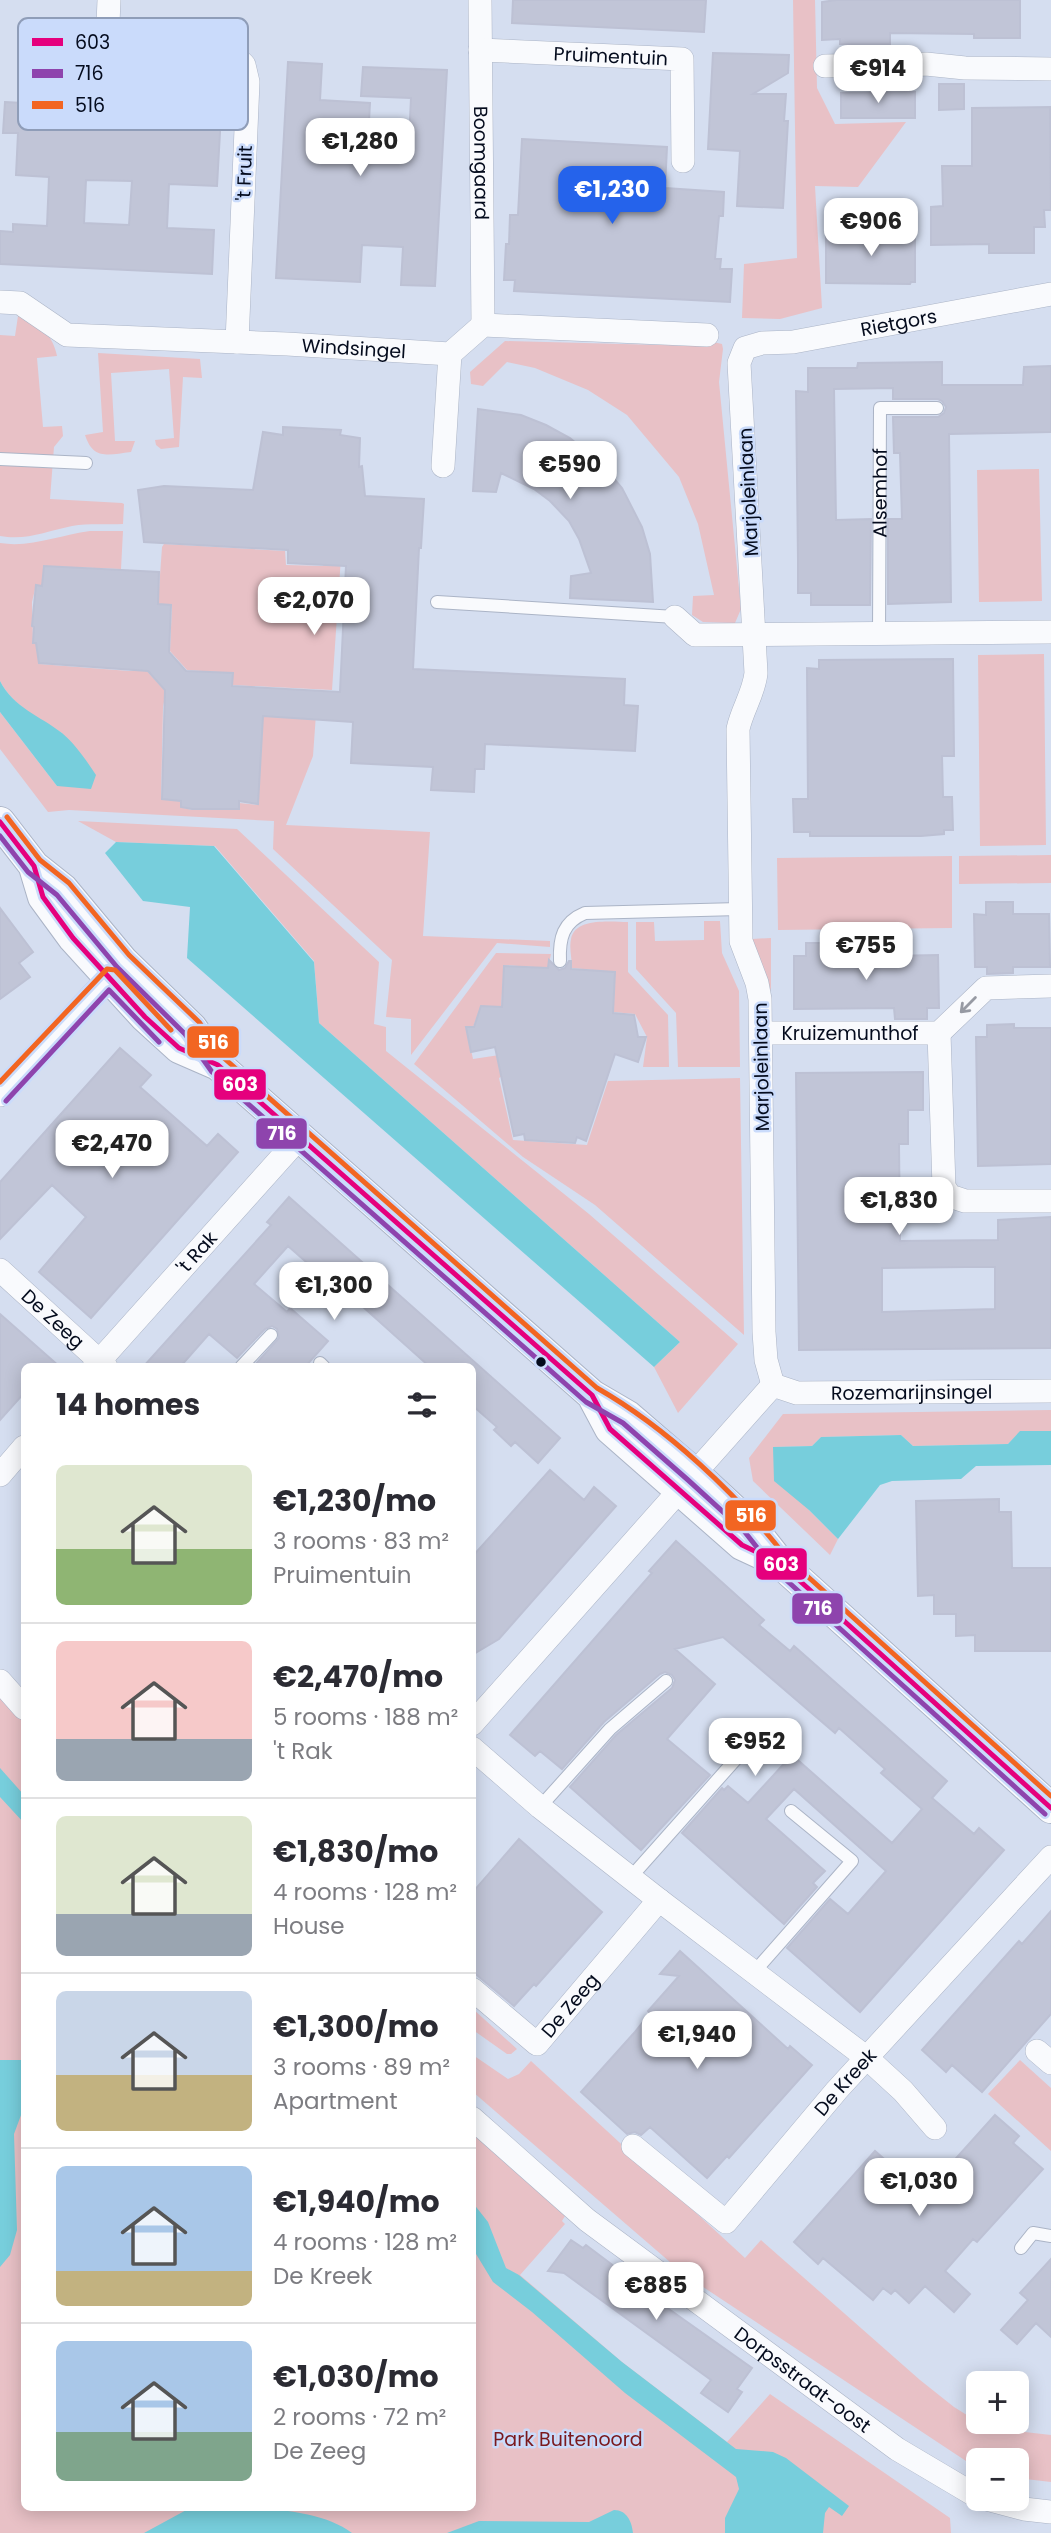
<!DOCTYPE html>
<html lang="en">
<head>
<meta charset="utf-8">
<style>
	body { margin:0; font-family:Poppins,sans-serif; background:#f2f2f3; color:#2b2b33; height:100vh; display:flex; flex-direction:column; font-size:26px; white-space:nowrap }
	* { box-sizing:border-box; margin:0 }
	p { font-size:23px; color:#7c7c81 }
	.icon { flex:none; width:38px; height:38px; fill:none; stroke:currentColor; stroke-width:2; stroke-linecap:round; stroke-linejoin:round }
	.map { position:relative; flex:1; overflow:hidden }
	.drawer { position:absolute; left:21px; top:1363px; width:455px; height:1148px; display:flex; flex-direction:column; background:#fff; border-radius:10px; box-shadow:0 4px 18px #0003 }
	.drawer>* { flex:none }
	.controls { position:absolute; left:966px; top:2371px; display:grid; gap:14px }
	.controls a { display:grid; place-items:center; width:63px; height:63px; border-radius:10px; background:#fff; box-shadow:0 4px 18px #0003; font-size:35px }
	.price { position:absolute; translate:-50% -60px; padding:0 16px; border-radius:14px; background:#fff; color:#222; font-size:23px; line-height:46px; filter:drop-shadow(0 2px 4px #0008) }
	.price::after { content:''; position:absolute; left:50%; top:42px; width:21px; height:16px; margin-left:-10px; background:inherit; clip-path:polygon(0 0,100% 0,50% 100%) }
	.price.selected { background:#2563eb; color:#fff }
	ul { padding:0; list-style:none }
	li { display:flex; align-items:center; gap:21px; height:175px; padding:0 35px }
	li+li { border-top:2px solid #e1e1e2 }
	li span { display:grid; place-items:center; flex:none; width:196px; height:140px; border-radius:10px; color:#555 }
	li>.icon { margin-inline-start:auto }
	span .icon { width:84px; height:84px; fill:#fffc; stroke-width:1 }
	li b { font-size:30px }
	h2 { display:flex; justify-content:space-between; align-items:center; height:84px; padding:0 35px; font-size:30px }
	.map>svg:first-child { display:block }
	.green { fill:#e8c1c6 }
	.water { fill:#77cedc }
	.building { fill:#c1c5d7; stroke:#bdc1d4; stroke-width:2; fill-rule:evenodd }
	.lines { fill:none; stroke-linecap:round; stroke-linejoin:round }
	.service-casing { stroke:#abb4c6; stroke-width:14 }
	.minor-casing { stroke:#abb4c6; stroke-width:24 }
	.tertiary-casing { stroke:#abb4c6; stroke-width:32 }
	.service { stroke:#f9fafd; stroke-width:12 }
	.minor { stroke:#f9fafd; stroke-width:23 }
	.tertiary { stroke:#f9fafd; stroke-width:30 }
	.bus-1-casing { stroke:#cadbfb; stroke-width:10 }
	.bus-2-casing { stroke:#cadbfb; stroke-width:10 }
	.bus-3-casing { stroke:#cadbfb; stroke-width:10 }
	.bus-1 { stroke:#e5007d; stroke-width:5 }
	.bus-2 { stroke:#8e44ad; stroke-width:5 }
	.bus-3 { stroke:#f26522; stroke-width:5 }
	.oneway { stroke:#979aa3 }
	.bus-dot { fill:#040b1d; stroke:#cadbfb; stroke-width:2.5 }
	.labels { text-anchor:middle; stroke-width:5; stroke-linejoin:round; paint-order:stroke }
	.street-label { font-size:19px; fill:#040b1d; stroke:#cadbfb }
	.park-label { font-size:19px; fill:#7a191d; stroke:#cadbfb }
	.key { fill:#cadbfb; stroke:#8f9db8; stroke-width:2 }
	.key-label { font-size:19px; fill:#040b1d }
	.line-badge { stroke:#cadbfb; stroke-width:2.5 }
	.badge-label { font-size:19px; text-anchor:middle; font-weight:bold; fill:#fff }
</style>
</head>
<body>
<div class="map">
<svg width="1051" height="2533" viewBox="0 0 1051 2533">
	<rect width="100%" height="100%" fill="#d5def0"/>
	<path class="green" d="M793 0H815L817 88 835 124 906 122 858 187 815 186 822 308 780 319 742 318 744 264 797 258Z
		M18 316C37 318 54 337 57 356L37 358 43 427 62 426 63 436 54 447 50 499 122 503 124 504 123 524C107 525 89 523 72 526 47 531 26 541 0 536V335L15 336Z
		M505 341 698 346 709 341 722 344 723 349 719 382 741 609 735 623 703 622 692 615 693 596 714 595 698 524 679 477 627 415 588 390 535 368 507 362 483 386 471 384 470 372Z
		M98 353 200 359 202 378 183 377 179 447 161 449 156 445 155 440 174 438 169 369 111 373 115 441H135L131 452C108 455 93 460 85 435L103 432Z
		M1039 469 1042 601 979 602 977 470Z
		M90 531H123L121 569 44 566 43 585H36L32 602 33 643 40 644 39 664 129 671 145 669 166 692 163 707 161 799 180 800V807L192 810H239V803L258 805 264 697 317 700 313 756 286 825 430 832 423 936 550 941V947L497 943 411 1055V1019L386 1017 392 960 273 849 274 821 69 810 48 812 0 749V712L57 786 62 733C39 719 12 705 0 681V543C31 548 59 535 90 531Z
		M164 544 285 551 286 565 323 566 325 556 341 557 332 690 233 685V673L187 670 170 651 172 605 158 604 162 547Z
		M1044 654 1046 845 980 846 978 655Z
		M78 821 237 829 379 962 374 1024 386 1027V1051L589 1214 738 1344 678 1413 654 1367 680 1342 319 1023 314 961 215 846 116 842Z
		M1051 855V883L959 884V856Z
		M952 856V928L778 930 777 858Z
		M704 921H720L722 953 739 991 740 1067H678L676 1013 636 969V922H654L655 941 704 940Z
		M628 922V972L668 1015 669 1067H643L647 1037 635 1014 613 1012 615 972 572 968C572 959 569 948 571 939 575 917 612 922 628 922Z
		M771 938V991L752 939Z
		M496 953 551 954 548 968 504 965 501 1007 481 1006 473 1027H466L473 1059 506 1054 507 1073 499 1078 513 1140 587 1145 608 1081 740 1078 744 1335 595 1205 523 1157 414 1064Z
		M1051 1410V1431L1020 1432 1008 1444 913 1446 901 1435 821 1437 812 1446 774 1447 809 1510 838 1539 830 1555 753 1481 749 1458 783 1414Z
		M0 1696 24 1723V2508H472L473 2134 565 2216 562 2221 565 2224 520 2275 622 2362 727 2442 770 2394 950 2518 951 2533H0Z
		M472 2009H473L517 2049 511 2054H507L473 2030Z
		M473 2055 508 2079 519 2074 531 2061 745 2258 761 2240 920 2380 954 2407 978 2422 1006 2430 1051 2435V2482L1017 2478V2460H978V2467L969 2463 685 2275 473 2092Z
		M1020 2060 1051 2088V2151L988 2094Z"/>
	<path class="water" d="M0 681C13 707 40 716 62 733 76 745 86 760 96 775L91 789 57 786 0 712Z
		M116 842 214 846 314 962 319 1023 680 1342 654 1367 187 958 190 907 143 901 105 853Z
		M1020 1431H1051V1465L976 1466 961 1479 892 1481 880 1485 838 1539 809 1510 774 1481 773 1447 812 1446 821 1437 901 1435 913 1446 1008 1444Z
		M0 1768 24 1795V1823L0 1797Z
		M0 2060H24V2107L14 2134 17 2230 10 2255 0 2267Z
		M473 2203 488 2222 506 2268 519 2275 622 2362 736 2449 773 2452 786 2458 849 2506 842 2516 829 2507 825 2513 823 2533H725V2518L739 2489 736 2477 625 2393 532 2312 493 2282 473 2249Z
		M190 2508C237 2508 313 2504 352 2533H144Z
		M614 2510C627 2510 632 2522 633 2533H447L479 2521 589 2522Z"/>
	<path class="building" d="M513 0H706L704 32 512 23Z
		M836 0H1020V38H974V34L890 33V44H840V39L822 40V2Z
		M713 53 789 55 788 73 753 94H786L784 121H788L783 208 737 206 740 151 708 149Z
		M288 62 322 64 320 100 370 103 368 138 409 140 411 98 361 96 363 67 447 70 435 286 401 285 403 247 362 245 360 282 276 278Z
		M939 84H964V109L939 110Z
		M915 92V118H841V93Z
		M5 102 221 114 217 186 169 184 167 228 214 230 212 274 0 264V231L13 232V224L47 226 49 177 16 175 18 133H3ZM86 180 132 181 129 225 84 223Z
		M1050 107 1051 210H1044L1045 227H1034V253H989V244L931 245V207L943 206 942 166H972V108Z
		M522 139 667 147 665 188 724 192 723 216H719L715 259H721L720 269H732L730 302 514 291 515 280H504L506 244H509L510 215H518Z
		M915 232V282H911L910 284 826 283V233Z
		M942 362V385H1023L1024 367 1051 366V432L949 434 951 602 888 604V519H902L900 453H894L893 417H938L944 413 946 407 942 401 938 399H893V388L834 389 836 520 871 519 870 605H811V593H798V560L796 391 808 392V368H857L858 363Z
		M478 409 521 415 546 425 570 438 604 467 622 488 642 527 650 554 653 602 570 598 571 576 591 573 579 539 569 521 550 501 534 489 501 473 496 492 473 491Z
		M283 427 341 430 340 435 360 438 359 467 362 466 365 496 424 499 421 548H419L413 669 625 679 624 705 638 706 635 751 485 744 484 769H475L474 792 431 790 433 767 351 763 353 722 263 716 258 804 239 801V809H192L181 807V801L162 799 165 690 148 671 39 663 36 643H33L34 627 32 626 36 585 42 586 44 566 159 572 158 604 171 605 169 652 186 671 233 673 232 686 340 692 346 566 288 563V550L144 542 138 490 164 486 253 490 263 432 283 435Z
		M953 659 954 756H942L943 797H952L953 830H944V834L921 836H810V832H794L793 799H808L807 668 819 669V660Z
		M986 902H1013V914H1049L1050 967H1013V973L987 974V967H975L974 914 986 915Z
		M0 908 33 952 19 963 30 977 0 999Z
		M806 943H837V957L938 955 939 1008H927V1019H895L894 1008 794 1009V956H806Z
		M549 960 559 970 565 968 569 961H571V969L615 972 613 1013 634 1015 638 1037H646L638 1062 615 1054 586 1141 577 1137 575 1143 525 1140 524 1134 514 1136 495 1047 471 1052 466 1027H474L481 1006 502 1007 504 966 548 968Z
		M1014 1024V1028H1051V1164L978 1166 976 1037H987V1025Z
		M120 1048 151 1075 140 1087 207 1146 218 1134 238 1152 91 1318 39 1272 86 1217 52 1185 0 1239V1182Z
		M923 1072V1110H908V1144H899L900 1241 998 1240V1220L1051 1217V1348L799 1350 796 1073ZM966 1267H995V1309L882 1312V1268Z
		M289 1197 560 1438 538 1463 515 1442 511 1446 494 1430 497 1427 472 1405V1367H430L333 1280 330 1283 288 1246 254 1284 287 1312 290 1308 328 1341 305 1367H253L279 1338 277 1329 272 1326 265 1329 237 1358 209 1334 180 1367H143L271 1225 267 1222Z
		M0 1314 60 1367H24V1393L0 1420Z
		M550 1470 584 1500 594 1487 616 1506 499 1639 472 1655V1557Z
		M999 1499V1512H1011L1012 1568H1051V1651H975V1635L956 1636V1614H934V1595L918 1596 916 1501Z
		M676 1541 764 1620 759 1625 790 1651 794 1646 947 1781 932 1798 974 1834 979 1828 1004 1850 860 2012 787 1948 830 1899 848 1914 886 1871 794 1789 766 1819 825 1871 813 1883 817 1887 784 1924 682 1833 722 1788 724 1790 728 1786 748 1803 792 1755 892 1843 922 1809 881 1773 885 1769 839 1728 835 1733 723 1637 675 1649 715 1684 667 1739 710 1775 641 1850 570 1787 616 1735 672 1688 675 1680 672 1675 665 1672 660 1674 604 1722 562 1769 540 1751 535 1756 510 1735 652 1573 649 1571Z
		M519 1839 602 1912 536 1986 534 1984 514 2006 472 1971V1893Z
		M1051 1911V2014L982 2092 952 2065 946 2072 922 2050 1019 1941 1022 1944Z
		M680 1951 788 2049 790 2046 812 2065 729 2158 727 2156 707 2178 650 2127 641 2135 635 2132 627 2134 581 2092 634 2033 650 2013 648 2011 679 1976 660 1974Z
		M995 2115 1019 2136 1013 2143 1043 2169 977 2242 973 2239 945 2271 970 2294 954 2312 925 2286 909 2303 895 2290 891 2294 883 2288 873 2300 823 2258 818 2264 794 2242 875 2151 924 2194Z
		M571 2240 583 2248 586 2245 643 2288 642 2290 752 2368 737 2389 742 2392 728 2412 701 2393 711 2380 564 2273 548 2271Z
		M1051 2259V2337L1036 2323 1017 2344 1001 2330 1028 2300 1020 2293Z"/>
	<g class="lines">
		<defs>
			<g id="service">
				<path d="M0 459 86 463"/>
				<path d="M437 602 675 617"/>
				<path id="s1" d="M879 635 880 408H937"/>
				<path d="M560 961C559 938 563 922 585 913L739 909"/>
				<path d="M320 1363 324 1367"/>
				<path d="M241 1367 271 1335"/>
				<path d="M540 1807 610 1729 666 1681"/>
				<path d="M631 1877 760 1732"/>
				<path d="M755 1971 852 1861 791 1811"/>
				<path d="M1021 2248 1033 2233 1051 2236"/>
			</g>
			<g id="minor">
				<path d="M109 0 107 47 238 59 244 65 248 82 237 342"/>
				<path id="s2" d="M480 0 483 325"/>
				<path id="s3" d="M480 50 682 59 683 161"/>
				<path d="M825 66 926 64 965 68 1051 69"/>
				<path id="s4" d="M0 302 20 303 67 335 287 344 450 354 483 325 707 335"/>
				<path d="M443 466 450 354"/>
				<path d="M675 617 695 635 1051 632"/>
				<path id="s5" d="M761 1033H939L986 988 1051 986"/>
				<path d="M939 1033 944 1187 950 1196 965 1201H1051"/>
				<path d="M0 1095 119 966"/>
				<path id="s6" d="M0 1270 106 1367"/>
				<path id="s7" d="M94 1367 299 1138"/>
				<path id="s8" d="M773 1385 766 1360 764 1332 760 999 757 983 741 941 738 729C742 710 754 693 756 673L739 363 745 348 762 343 793 342 1051 294"/>
				<path id="s9" d="M773 1385 797 1393 1051 1391"/>
				<path d="M0 1475 24 1447"/>
				<path d="M0 1681 24 1708"/>
				<path d="M472 1724 773 1385"/>
				<path d="M472 1748 540 1807 659 1900 867 2058 903 2091 935 2128"/>
				<path id="s10" d="M472 1989 537 2044 659 1900"/>
				<path d="M1037 2051 1051 2063"/>
				<path id="s11" d="M472 2118 587 2220 897 2449 978 2497"/>
				<path id="s12" d="M633 2146 726 2222 837 2090 1051 1857"/>
				<path d="M986 2499 1024 2509 1051 2512"/>
			</g>
			<path id="tertiary" d="M0 822 34 866 63 889 123 961 192 1028 218 1065 592 1395 628 1416 694 1473 750 1525 780 1563 1051 1808
				M34 867 43 897 73 938 145 1017 179 1048 218 1065
				M594 1399 610 1429 742 1545 770 1558"/>
		</defs>
		<use href="#service" class="service-casing"/>
		<use href="#minor" class="minor-casing"/>
		<use href="#tertiary" class="tertiary-casing"/>
		<use href="#service" class="service"/>
		<use href="#minor" class="minor"/>
		<use href="#tertiary" class="tertiary"/>
		<defs>
			<path id="bus-1" d="M0 822 34 866 43 897 73 938 145 1017 179 1048 218 1065 592 1395 610 1429 742 1545 780 1563 1051 1808"/>
			<path id="bus-2" d="M0 836 28 872 57 895 117 967 185 1034 212 1072 586 1402 623 1423 688 1480 744 1531 774 1569 1045 1814
				M6 1101 109 990 159 1042"/>
			<path id="bus-3" d="M7 817 40 860 69 883 129 955 199 1022 225 1059 597 1388C667 1428 737 1494 786 1557L1051 1796
				M0 1082 107 969 115 970 171 1030"/>
		</defs>
		<use href="#bus-1" class="bus-1-casing"/>
		<use href="#bus-2" class="bus-2-casing"/>
		<use href="#bus-3" class="bus-3-casing"/>
		<use href="#bus-1" class="bus-1"/>
		<use href="#bus-2" class="bus-2"/>
		<use href="#bus-3" class="bus-3"/>
	</g>
	<defs><path id="oneway-shaft" d="M-6 0H5M1.5-3L5.5 0L1.5 3" fill="none" stroke-width="1.6" stroke-linecap="round" stroke-linejoin="round" transform="scale(1.75)"/></defs>
	<use class="oneway" href="#oneway-shaft" transform="translate(968 1005) rotate(135)"/>
	<circle class="bus-dot" cx="541" cy="1362" r="6"/>
	<g class="labels">
		<g class="street-label">
			<text dy="7" stroke="none"><textPath href="#s3" startOffset="131">Pruimentuin</textPath></text>
			<text dy="7" stroke="none"><textPath href="#s2" startOffset="163">Boomgaard</textPath></text>
			<text transform="translate(244 173) rotate(-88)" y="7">'t Fruit</text>
			<text dy="7" stroke="none"><textPath href="#s8" startOffset="1202">Rietgors</textPath></text>
			<text dy="7" stroke="none"><textPath href="#s4" startOffset="364">Windsingel</textPath></text>
			<text transform="translate(748 492) rotate(-93)" y="7">Marjoleinlaan</text>
			<text dy="7" stroke="none"><textPath href="#s1" startOffset="142">Alsemhof</textPath></text>
			<text dy="7" stroke="none"><textPath href="#s5" startOffset="89">Kruizemunthof</textPath></text>
			<text transform="translate(761 1067) rotate(-91)" y="7">Marjoleinlaan</text>
			<text dy="7" stroke="none"><textPath href="#s7" startOffset="154">'t Rak</textPath></text>
			<text dy="7" stroke="none"><textPath href="#s6" startOffset="72">De Zeeg</textPath></text>
			<text dy="7" stroke="none"><textPath href="#s9" startOffset="140">Rozemarijnsingel</textPath></text>
			<text dy="7" stroke="none"><textPath href="#s10" startOffset="136">De Zeeg</textPath></text>
			<text dy="7" stroke="none"><textPath href="#s12" startOffset="304">De Kreek</textPath></text>
			<text dy="7" stroke="none"><textPath href="#s11" startOffset="422">Dorpsstraat-oost</textPath></text>
		</g>
		<g class="park-label">
			<text x="568" y="2446">Park Buitenoord</text>
		</g>
	</g>
	<rect x="18" y="18" width="230" height="112" rx="10" class="key"/>
	<rect x="32" y="38" width="31" height="8" fill="#e5007d"/>
	<rect x="32" y="69" width="31" height="9" fill="#8e44ad"/>
	<rect x="32" y="101" width="31" height="8" fill="#f26522"/>
	<g class="key-label">
		<text x="75" y="49">603</text>
		<text x="75" y="80">716</text>
		<text x="75" y="112">516</text>
	</g>
	<g class="line-badge">
		<rect x="186" y="1025" width="54" height="34" rx="7" fill="#f26522"/>
		<rect x="213" y="1068" width="54" height="33" rx="7" fill="#e5007d"/>
		<rect x="255" y="1117" width="53" height="33" rx="7" fill="#8e44ad"/>
		<rect x="724" y="1499" width="53" height="33" rx="7" fill="#f26522"/>
		<rect x="755" y="1547" width="53" height="34" rx="7" fill="#e5007d"/>
		<rect x="791" y="1592" width="53" height="33" rx="7" fill="#8e44ad"/>
	</g>
	<g class="badge-label">
		<text x="213" y="1049">516</text>
		<text x="240" y="1091">603</text>
		<text x="282" y="1140">716</text>
		<text x="751" y="1522">516</text>
		<text x="781" y="1571">603</text>
		<text x="818" y="1615">716</text>
	</g>
</svg>
<div class="controls">
<a>+</a>
<a>−</a>
</div>
<b class="price" style="left:878px;top:105px">€914</b>
<b class="price" style="left:360px;top:178px">€1,280</b>
<b class="price selected" style="left:612px;top:226px">€1,230</b>
<b class="price" style="left:871px;top:258px">€906</b>
<b class="price" style="left:570px;top:501px">€590</b>
<b class="price" style="left:314px;top:637px">€2,070</b>
<b class="price" style="left:866px;top:982px">€755</b>
<b class="price" style="left:112px;top:1180px">€2,470</b>
<b class="price" style="left:899px;top:1237px">€1,830</b>
<b class="price" style="left:334px;top:1322px">€1,300</b>
<b class="price" style="left:755px;top:1778px">€952</b>
<b class="price" style="left:697px;top:2071px">€1,940</b>
<b class="price" style="left:919px;top:2218px">€1,030</b>
<b class="price" style="left:656px;top:2322px">€885</b>
<section class="drawer">
<h2>14 homes<svg class="icon" aria-label="filters" viewBox="0 0 24 24"><path d="M4 7h16M4 17h16"/><circle cx="9" cy="7" r="2"/><circle cx="15" cy="17" r="2"/></svg></h2>
<ul>
<li><span style="background:linear-gradient(#dfe7d0 60%,#8fb573 0)"><svg class="icon" aria-label="home" viewBox="0 0 24 24"><path d="M3 11l9-7 9 7M6 9v11h12V9"/></svg></span><div><b>€1,230/mo</b><p>3 rooms · 83 m²</p><p>Pruimentuin</p></div></li>
<li><span style="background:linear-gradient(#f6c9c9 70%,#9aa5b1 0)"><svg class="icon" aria-label="home" viewBox="0 0 24 24"><path d="M3 11l9-7 9 7M6 9v11h12V9"/></svg></span><div><b>€2,470/mo</b><p>5 rooms · 188 m²</p><p>'t Rak</p></div></li>
<li><span style="background:linear-gradient(#dfe7d0 70%,#9aa5b1 0)"><svg class="icon" aria-label="home" viewBox="0 0 24 24"><path d="M3 11l9-7 9 7M6 9v11h12V9"/></svg></span><div><b>€1,830/mo</b><p>4 rooms · 128 m²</p><p>House</p></div></li>
<li><span style="background:linear-gradient(#c9d6e8 60%,#c2b280 0)"><svg class="icon" aria-label="home" viewBox="0 0 24 24"><path d="M3 11l9-7 9 7M6 9v11h12V9"/></svg></span><div><b>€1,300/mo</b><p>3 rooms · 89 m²</p><p>Apartment</p></div></li>
<li><span style="background:linear-gradient(#a9c7e8 75%,#c2b280 0)"><svg class="icon" aria-label="home" viewBox="0 0 24 24"><path d="M3 11l9-7 9 7M6 9v11h12V9"/></svg></span><div><b>€1,940/mo</b><p>4 rooms · 128 m²</p><p>De Kreek</p></div></li>
<li><span style="background:linear-gradient(#a9c7e8 65%,#7fa58c 0)"><svg class="icon" aria-label="home" viewBox="0 0 24 24"><path d="M3 11l9-7 9 7M6 9v11h12V9"/></svg></span><div><b>€1,030/mo</b><p>2 rooms · 72 m²</p><p>De Zeeg</p></div></li>
</ul>
</section>
</div>
</body>
</html>
